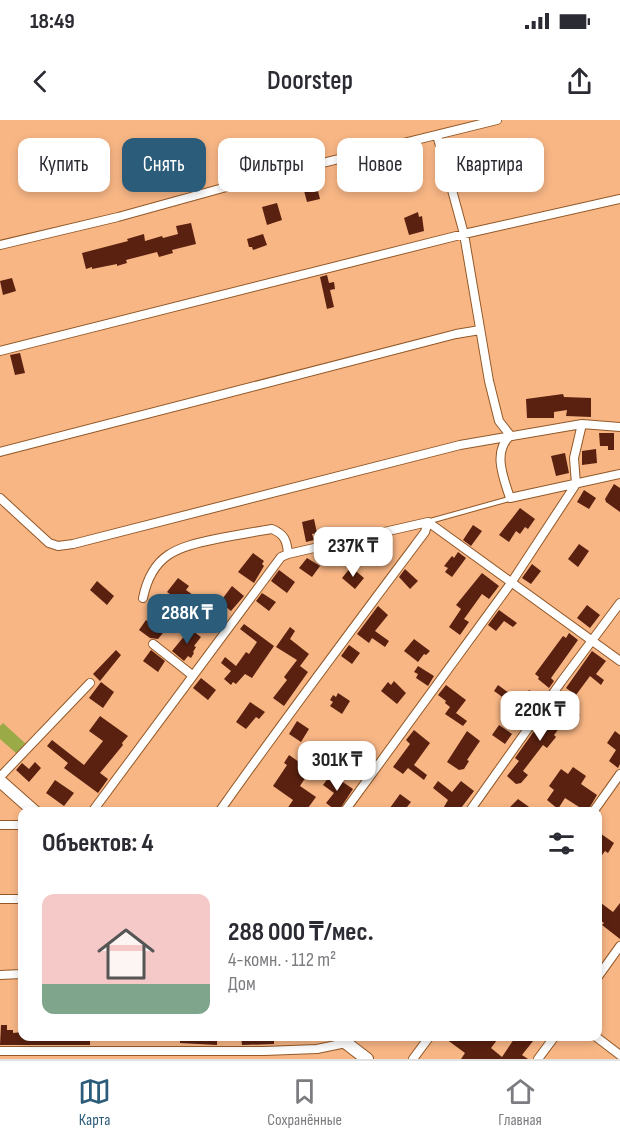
<!DOCTYPE html>
<html lang="ru">
<head>
<meta charset="utf-8">
<style>
	body { margin:0; font-family:"Sofia Sans Condensed",sans-serif; background:#f7f7f7; color:#2b2b33; height:100vh; display:flex; flex-direction:column; font-size:22px; white-space:nowrap }
	* { box-sizing:border-box; margin:0 }
	p { font-size:20px; color:#7c7c81 }
	.icon { flex:none; width:33px; height:33px; fill:none; stroke:currentColor; stroke-width:2; stroke-linecap:round; stroke-linejoin:round }
	.map { position:relative; flex:1; overflow:hidden }
	.drawer { position:absolute; left:18px; top:687px; width:584px; height:234px; display:flex; flex-direction:column; background:#fff; border-radius:12px; box-shadow:0 3px 9px #0003 }
	.drawer>* { flex:none }
	.top-card { position:absolute; left:18px; top:18px; width:585px; height:54px; display:flex; gap:12px }
	.price { position:absolute; translate:-50% -51px; padding:0 14px; border-radius:12px; background:#fff; color:#222; font-size:20px; line-height:39px; filter:drop-shadow(0 2px 3px #0008) }
	.price::after { content:''; position:absolute; left:50%; top:36px; width:18px; height:14px; margin-left:-9px; background:inherit; clip-path:polygon(0 0,100% 0,50% 100%) }
	.price.on { background:#2b5c7a; color:#fff }
	ul { padding:0; list-style:none }
	li { display:flex; align-items:center; gap:18px; height:150px; padding:0 24px }
	li span { display:grid; place-items:center; flex:none; width:168px; height:120px; border-radius:12px; color:#555 }
	li>.icon { margin-inline-start:auto }
	span .icon { width:72px; height:72px; fill:#fffc; stroke-width:1 }
	li b { font-size:26px }
	h2 { display:flex; justify-content:space-between; align-items:center; height:72px; padding:0 24px; font-size:26px }
	.pill { padding:0 21px; border-radius:12px; background:#fff; box-shadow:0 3px 9px #0003; font-size:21px; line-height:54px }
	.pill.on { background:#2b5c7a; color:#fff }
	.status { display:flex; justify-content:space-between; align-items:center; height:42px; padding:0 30px; background:#fff; direction:ltr }
	.status svg { height:16px; fill:currentColor }
	header { display:flex; justify-content:space-between; align-items:center; height:78px; padding:0 24px; background:#fff; font-size:27px; font-weight:600 }
	.dock { display:flex; justify-content:space-around; align-items:center; height:84px; border-top:2px solid #e1e1e2; background:#fff; font-size:16px; color:#7c7c81 }
	.dock a { display:grid; justify-items:center; gap:3px }
	.dock .on { color:#2b5c7a }
	.map>svg:first-child { display:block }
	.green { fill:#9aaa46 }
	.building { fill:#5a2110 }
	.lines { fill:none; stroke-linecap:round; stroke-linejoin:round }
	.lane-casing { stroke:#925827; stroke-width:6 }
	.street-casing { stroke:#925827; stroke-width:10 }
	.secondary-casing { stroke:#925827; stroke-width:14 }
	.lane { stroke:#fff; stroke-width:4 }
	.street { stroke:#fff; stroke-width:8 }
	.secondary { stroke:#fff; stroke-width:12 }
</style>
</head>
<body>
<div class="status"><b>18:49</b><svg viewBox="0 0 49 12"><path d="M0 12V9h3v3zM5 12V6h3v6zM10 12V3h3v9zM15 12V0h3v12zM26 1h20v11H26zM47 4h2v5h-2z"/></svg></div>
<header><svg class="icon" aria-label="back" viewBox="0 0 24 24"><path d="M15 5l-7 7 7 7"/></svg>Doorstep<svg class="icon" aria-label="share" viewBox="0 0 24 24"><path d="M12 15V3M7 8l5-5 5 5M5 13v7h14v-7"/></svg></header>
<div class="map">
<svg width="620" height="939" viewBox="0 0 620 939">
	<rect width="100%" height="100%" fill="#f8b685"/>
	<path class="green" d="M3 603 26 624 17 634 0 619V606Z"/>
	<path class="building" d="M316 63 320 79 307 82 303 67Z
		M277 83 282 100 267 105 262 87Z
		M418 92 419 97 422 96 424 111 409 115 404 98Z
		M191 103 196 124 172 130 173 133 159 137 157 132 126 140 127 143 117 146V144L92 149V147L86 149 82 133 128 121 127 119 144 114 145 121 162 116 163 118 178 114 176 106Z
		M263 114 267 125 253 130 252 127H249L247 119Z
		M327 155 329 163 334 162 335 169 330 170 334 187 327 189 320 157Z
		M12 158 16 171 3 175 0 161Z
		M20 233 25 253 15 255 10 235Z
		M563 274 564 277 591 278V297L566 296 567 290 554 292V298H527L526 279Z
		M599 313H614V330H608V326H600Z
		M596 329 597 343 582 345V331Z
		M565 333 569 353 556 356 551 336Z
		M614 364 620 368V392L606 382 605 379Z
		M584 370 596 378 589 389 577 382Z
		M520 388 535 399 528 409 525 407 520 414 516 411 509 422 499 415Z
		M314 399 317 413 312 414 314 420 306 422 302 402Z
		M473 405 482 411 471 426 463 420Z
		M369 422 381 431 371 444 357 433 365 423Z
		M579 424 589 431 578 447 568 439Z
		M458 432 466 438 452 457 445 452 448 448 444 446 452 436 454 438Z
		M253 433 264 441 262 444 264 446 254 463 238 452Z
		M307 438 320 446 312 457 299 448Z
		M532 444 541 451 531 464 522 458Z
		M351 447 364 458 355 469 342 458Z
		M405 449 418 461 410 469 399 457Z
		M279 450 295 462 287 473 271 461Z
		M482 453 499 466 489 479 482 474 464 499 469 502 460 515 449 507 461 489 456 485Z
		M178 458 189 466 186 470 207 485 199 495 167 472Z
		M97 461 114 476 107 485 90 470Z
		M232 466 244 476 231 491 220 482Z
		M262 473 276 482 269 491 256 481Z
		M587 485 600 495 590 508 577 498Z
		M378 486 388 495 375 511 389 521 385 527 372 518 369 523 357 514Z
		M499 490 517 503 513 507 504 501 496 511 488 505Z
		M146 500 163 513 158 519 150 518 139 510Z
		M244 504 274 526 252 558 245 554 236 564 233 562 231 565 224 559 231 551 221 543 225 537 236 546 246 532 249 534 257 522 240 509Z
		M290 507 295 511 290 519 309 534 300 546 308 552 284 586 273 578 287 560 284 557 297 540 276 527Z
		M190 509 201 517 194 526 196 527 193 532 194 533 191 538 188 536 184 541 172 531Z
		M569 513 578 520 551 558 554 561 549 568 538 559 539 557 535 554 563 516 566 518Z
		M414 519 430 531 426 535 424 534 418 542 404 531Z
		M349 525 360 533 352 544 341 536Z
		M116 530 121 535 100 561 93 554Z
		M151 530 165 541 158 552 143 541Z
		M592 531 606 541 596 554 604 560 601 565 590 556 576 575 566 568Z
		M418 546 434 556 428 566 416 558 418 554 414 552Z
		M201 558 216 570 208 580 193 568Z
		M394 561 406 573 397 584 381 571 388 562 391 565Z
		M101 562 114 572 103 588 89 578Z
		M446 565 466 580 456 593 467 601 463 606 445 594 450 587 445 583 446 581 438 575Z
		M498 565 521 582 529 570 541 578 529 596 494 571Z
		M338 573 350 581 342 594 330 586 333 582 330 580 333 575 336 577Z
		M556 580 565 587 567 583 580 595 575 601 566 594 557 605 560 607 554 615 556 617 547 628 543 625 523 651 528 655 521 663 516 664 507 656 519 641 515 638 539 604 542 606 547 600 551 603 561 590 553 585Z
		M250 582 265 592 259 599 256 597 246 609 236 602Z
		M100 596 128 616 122 623 123 625 100 653 108 659 98 673 64 648 68 643 47 626 52 620 84 645 103 621 89 611Z
		M297 601 309 609 301 622 289 614Z
		M499 605 512 614 505 624 492 615Z
		M414 610 430 623 414 645 427 655 424 660 408 648 403 654 393 647 410 624 406 620Z
		M467 611 480 621 467 640 469 641 464 649 459 650 447 642Z
		M615 611 620 615V644L618 648 609 641 616 630 607 623Z
		M306 632 317 640 300 666 316 677 305 692H285L293 680 273 666 287 645 284 643 289 635 299 642Z
		M35 642 41 648 29 662 16 650 22 643 29 649Z
		M573 647 586 656 581 664 597 675 587 692 565 678 558 689 547 680 554 670 549 666 561 649 568 654Z
		M331 654 353 669 338 692 326 683 334 673 323 665Z
		M55 660 74 673 64 686 46 673Z
		M438 661 452 672 461 661 474 671 458 692H441L448 680 433 668Z
		M400 674 411 682 403 692H387Z
		M518 679 536 692H511L508 689Z
		M597 711 614 723 608 733 605 731 597 742Z
		M597 780 613 792 620 783V819L602 805 604 803 597 798 599 790 597 788Z
		M1 905H7V910H13V913L22 912V916H45V919L90 917V925H0Z
		M180 916H217V925L180 923Z
		M241 916H274V924L242 925Z
		M442 916H500L491 928 502 937 516 916H537L522 935 528 939H461L465 933Z"/>
	<g class="lines">
		<defs>
			<path id="lane" d="M430 401 509 379"/>
			<path id="street" d="M437 15 464 114 489 261 499 301 510 315
				M0 125 118 97 241 63 497 0
				M0 231 464 114 620 79
				M510 316C492 332 504 359 510 378L620 354
				M0 332 456 214 480 210
				M0 378 49 423 58 426 73 424 460 325 582 304 620 307
				M428 402 620 541
				M143 478C152 434 177 427 216 419 235 415 253 412 272 409 284 414 287 420 288 434
				M153 524 192 555
				M0 657 90 563
				M92 692 281 437 288 434 428 402
				M219 692C286 597 356 504 425 412L428 402
				M344 692 511 463 576 364 574 338 582 304
				M469 692 561 562 620 483
				M593 692 620 654
				M0 705H22
				M0 779H22
				M0 855 22 854
				M597 858 620 826
				M595 916 620 935
				M0 931H264L317 929 346 923
				M413 939 430 916
				M538 939 555 916"/>
			<path id="secondary" d="M0 661 35 692
				M337 916 367 939"/>
		</defs>
		<use href="#lane" class="lane-casing"/>
		<use href="#street" class="street-casing"/>
		<use href="#secondary" class="secondary-casing"/>
		<use href="#lane" class="lane"/>
		<use href="#street" class="street"/>
		<use href="#secondary" class="secondary"/>
	</g>
</svg>
<b class="price" style="left:353px;top:458px">237K ₸</b>
<b class="price on" style="left:187px;top:525px">288K ₸</b>
<b class="price" style="left:540px;top:622px">220K ₸</b>
<b class="price" style="left:337px;top:672px">301K ₸</b>
<div class="top-card">
<a class="pill">Купить</a>
<a class="pill on">Снять</a>
<a class="pill">Фильтры</a>
<a class="pill">Новое</a>
<a class="pill">Квартира</a>
</div>
<section class="drawer">
<h2>Объектов: 4<svg class="icon" aria-label="filters" viewBox="0 0 24 24"><path d="M4 7h16M4 17h16"/><circle cx="9" cy="7" r="2"/><circle cx="15" cy="17" r="2"/></svg></h2>
<ul>
<li><span style="background:linear-gradient(#f6c9c9 75%,#7fa58c 0)"><svg class="icon" aria-label="home" viewBox="0 0 24 24"><path d="M3 11l9-7 9 7M6 9v11h12V9"/></svg></span><div><b>288 000 ₸/мес.</b><p>4-комн. · 112 m²</p><p>Дом</p></div></li>
</ul>
</section>
</div>
<nav class="dock">
<a class="on"><svg class="icon" aria-label="map" viewBox="0 0 24 24"><path d="M3 6l6-2 6 2 6-2v14l-6 2-6-2-6 2zM9 4v14M15 6v14"/></svg>Карта</a>
<a><svg class="icon" aria-label="saved" viewBox="0 0 24 24"><path d="M7 4h10v16l-5-4-5 4z"/></svg>Сохранённые</a>
<a><svg class="icon" aria-label="home" viewBox="0 0 24 24"><path d="M3 11l9-7 9 7M6 9v11h12V9"/></svg>Главная</a>
</nav>
</body>
</html>
